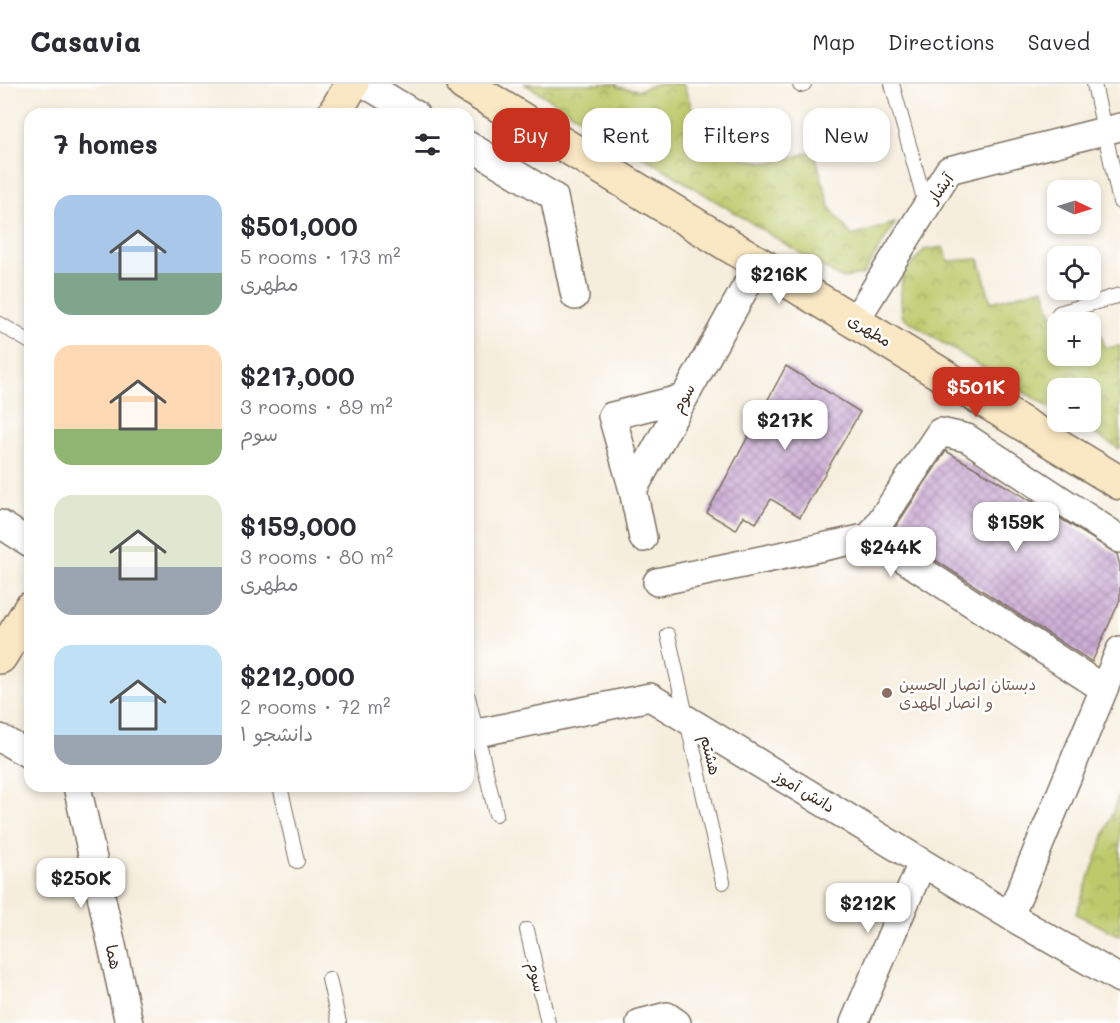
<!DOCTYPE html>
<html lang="en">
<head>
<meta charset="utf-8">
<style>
	body { margin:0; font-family:Mali,"Playpen Sans Arabic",sans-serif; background:#f7f7f7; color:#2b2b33; height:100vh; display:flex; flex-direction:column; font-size:22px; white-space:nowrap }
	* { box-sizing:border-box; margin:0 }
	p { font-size:20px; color:#7c7c81 }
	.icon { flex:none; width:33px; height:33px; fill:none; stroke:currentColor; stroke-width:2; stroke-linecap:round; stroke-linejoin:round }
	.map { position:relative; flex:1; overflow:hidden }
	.sheet { position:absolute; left:24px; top:24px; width:450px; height:684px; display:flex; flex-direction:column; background:#fff; border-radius:18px; box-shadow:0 3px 9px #0003 }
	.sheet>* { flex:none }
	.top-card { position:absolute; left:492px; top:24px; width:537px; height:54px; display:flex; gap:12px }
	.needle { width:39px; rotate:94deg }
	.fabs { position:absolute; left:1047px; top:96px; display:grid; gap:12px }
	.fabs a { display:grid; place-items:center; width:54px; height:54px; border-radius:12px; background:#fff; box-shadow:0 3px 9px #0003; font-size:30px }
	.price { position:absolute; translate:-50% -51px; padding:0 14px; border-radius:12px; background:#fff; color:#222; font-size:20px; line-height:39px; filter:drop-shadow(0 2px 3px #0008) }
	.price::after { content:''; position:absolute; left:50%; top:36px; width:18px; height:14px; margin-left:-9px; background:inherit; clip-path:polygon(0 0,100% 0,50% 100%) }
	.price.active { background:#c8321e; color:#fff }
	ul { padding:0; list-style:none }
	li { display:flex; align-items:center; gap:18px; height:150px; padding:0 30px }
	li span { display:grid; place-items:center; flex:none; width:168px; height:120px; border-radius:18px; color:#555 }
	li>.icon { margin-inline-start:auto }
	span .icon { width:72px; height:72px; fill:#fffc; stroke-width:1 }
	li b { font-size:26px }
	h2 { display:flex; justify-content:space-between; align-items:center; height:72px; padding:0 30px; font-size:26px }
	.tag { padding:0 21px; border-radius:18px; background:#fff; box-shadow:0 3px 9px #0003; font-size:21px; line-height:54px }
	.tag.active { background:#c8321e; color:#fff }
	header { display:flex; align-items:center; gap:36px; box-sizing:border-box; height:84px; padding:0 30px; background:#fff; border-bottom:2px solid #e1e1e2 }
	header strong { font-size:28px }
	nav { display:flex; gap:33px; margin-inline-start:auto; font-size:21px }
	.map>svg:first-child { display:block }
	.park { fill:url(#park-crowns); stroke:#7c7a45; stroke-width:1.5; fill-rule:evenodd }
	.building { fill:url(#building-cross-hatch) }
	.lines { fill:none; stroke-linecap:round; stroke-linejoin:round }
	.lane-casing { stroke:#7c6f61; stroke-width:16 }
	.street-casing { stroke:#7c6f61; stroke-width:30 }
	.secondary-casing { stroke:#7c6f61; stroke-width:36 }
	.lane { stroke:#fff; stroke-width:14 }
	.street { stroke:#fff; stroke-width:27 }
	.secondary { stroke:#fae7c3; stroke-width:33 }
	.education-dot { fill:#8d6e63; stroke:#fff; stroke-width:2 }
	.labels { text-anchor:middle; stroke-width:5; stroke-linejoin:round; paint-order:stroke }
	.street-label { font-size:16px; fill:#3b2a1e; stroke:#fff }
	.education-label { font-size:16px; fill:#785e54; stroke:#fff; text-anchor:start }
</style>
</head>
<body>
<header>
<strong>Casavia</strong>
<nav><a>Map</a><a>Directions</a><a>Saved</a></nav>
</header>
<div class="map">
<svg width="1120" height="939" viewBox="0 0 1120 939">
	<defs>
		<pattern id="park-crowns" width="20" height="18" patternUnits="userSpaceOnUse" patternTransform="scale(1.5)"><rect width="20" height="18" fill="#bdca6c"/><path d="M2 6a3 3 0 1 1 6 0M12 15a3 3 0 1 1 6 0" fill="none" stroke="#9ba458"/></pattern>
		<pattern id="building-cross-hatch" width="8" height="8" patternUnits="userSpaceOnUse" patternTransform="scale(1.5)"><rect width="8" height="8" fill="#caaad4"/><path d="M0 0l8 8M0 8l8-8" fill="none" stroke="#a58bab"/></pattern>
	</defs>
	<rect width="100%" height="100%" fill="#fff"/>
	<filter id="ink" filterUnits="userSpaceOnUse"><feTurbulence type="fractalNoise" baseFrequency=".0167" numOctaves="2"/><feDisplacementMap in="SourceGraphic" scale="12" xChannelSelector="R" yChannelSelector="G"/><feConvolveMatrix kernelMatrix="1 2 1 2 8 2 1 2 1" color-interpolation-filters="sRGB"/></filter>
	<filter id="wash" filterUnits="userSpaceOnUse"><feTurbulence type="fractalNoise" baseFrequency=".008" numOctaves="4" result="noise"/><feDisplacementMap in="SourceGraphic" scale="24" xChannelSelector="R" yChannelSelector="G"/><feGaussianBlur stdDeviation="1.35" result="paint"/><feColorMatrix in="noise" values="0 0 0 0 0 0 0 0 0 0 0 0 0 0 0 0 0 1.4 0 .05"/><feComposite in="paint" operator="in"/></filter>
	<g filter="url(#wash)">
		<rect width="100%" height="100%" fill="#f6eedd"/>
		<path class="park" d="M525 0H617L618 3 639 6 656 0H683L700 45 726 33 744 75 771 79 814 67 830 124 852 152 895 139 863 191 841 194Z
			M943 163 948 177 979 175 991 218 1044 204 1052 232 1092 223 1105 264 1120 262V365L1074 338H1090V304H1058L1057 328 941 258 902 232 901 214 902 192 924 166ZM1058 238H1090V272H1058Z
			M1120 708V852L1076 830Z"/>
		<g id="blocks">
			<path class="building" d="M786 282 860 328 800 433 771 415 756 439 744 432 736 446 707 429Z
				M946 367 1052 429 1117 470 1120 481V516L1092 578 892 448Z"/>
		</g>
	</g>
	<g filter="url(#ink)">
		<use href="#blocks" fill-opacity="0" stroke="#7c6f61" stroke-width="1.5"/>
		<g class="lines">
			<defs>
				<path id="lane" d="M892 0 926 122
					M1094 0 1120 118
					M800 1 804 0
					M1059 229 1120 211
					M0 240 30 258
					M668 551 723 798
					M468 613 496 730
					M280 702 297 777
					M527 846 548 939
					M329 895 339 939"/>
				<path id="street" d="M365 0 415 30
					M468 61 554 113 575 212
					M855 237 949 86 1120 43
					M633 406 612 332 683 314
					M0 440 30 459
					M870 453 940 348 967 354 1120 455
					M643 454 633 406 759 179
					M657 498 870 453 1104 605
					M468 651 650 613 1010 832 1120 895
					M0 654 30 671
					M77 702 129 939
					M1010 832 1120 566
					M640 939 667 932 677 939
					M854 939 922 779"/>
				<path id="secondary" d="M464 0 1120 399
					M334 30 352 0
					M0 573 30 525"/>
			</defs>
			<use href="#lane" class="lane-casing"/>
			<use href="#street" class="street-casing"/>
			<use href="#secondary" class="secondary-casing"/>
			<use href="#lane" class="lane"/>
			<use href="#street" class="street"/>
			<use href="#secondary" class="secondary"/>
		</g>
	</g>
	<circle class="education-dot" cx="887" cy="609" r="6"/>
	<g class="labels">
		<g class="street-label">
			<text transform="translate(940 104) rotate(-54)" y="6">آبشار</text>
			<text transform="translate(870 246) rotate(31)" y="6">مطهری</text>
			<text transform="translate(683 314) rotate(-61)" y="6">سوم</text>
			<text transform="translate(711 671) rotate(77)" y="6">هشتم</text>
			<text transform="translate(805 707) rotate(31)" y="6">دانش آموز</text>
			<text transform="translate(114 873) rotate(78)" y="6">هما</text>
			<text transform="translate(537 893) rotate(77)" y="6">سوم</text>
		</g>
		<g class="education-label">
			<text x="899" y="606">دبستان انصار الحسین<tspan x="899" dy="18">و انصار المهدی</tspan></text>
		</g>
	</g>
</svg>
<div class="fabs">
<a><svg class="needle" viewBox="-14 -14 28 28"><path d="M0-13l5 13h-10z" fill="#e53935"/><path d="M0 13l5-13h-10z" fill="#7c7c81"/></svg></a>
<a><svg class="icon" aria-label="locate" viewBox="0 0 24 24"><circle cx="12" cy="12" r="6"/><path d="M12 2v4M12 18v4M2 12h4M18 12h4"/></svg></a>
<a>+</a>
<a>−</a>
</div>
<b class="price" style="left:779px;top:221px">$216K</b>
<b class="price active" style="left:976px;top:334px">$501K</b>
<b class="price" style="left:785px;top:367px">$217K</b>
<b class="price" style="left:1016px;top:469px">$159K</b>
<b class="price" style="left:891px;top:494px">$244K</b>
<b class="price" style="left:81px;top:825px">$250K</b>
<b class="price" style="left:868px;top:850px">$212K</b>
<div class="top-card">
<a class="tag active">Buy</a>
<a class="tag">Rent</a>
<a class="tag">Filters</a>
<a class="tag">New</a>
</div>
<section class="sheet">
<h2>7 homes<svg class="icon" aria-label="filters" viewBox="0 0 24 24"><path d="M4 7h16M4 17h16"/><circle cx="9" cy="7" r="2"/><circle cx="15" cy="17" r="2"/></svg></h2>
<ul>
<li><span style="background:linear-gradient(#a9c7e8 65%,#7fa58c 0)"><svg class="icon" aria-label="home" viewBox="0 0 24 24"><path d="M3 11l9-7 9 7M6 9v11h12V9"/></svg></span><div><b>$501,000</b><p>5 rooms · 173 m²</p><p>مطهری</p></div></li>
<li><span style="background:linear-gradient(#ffd9b3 70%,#8fb573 0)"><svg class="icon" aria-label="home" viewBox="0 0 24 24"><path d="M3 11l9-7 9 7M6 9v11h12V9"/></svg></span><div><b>$217,000</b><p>3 rooms · 89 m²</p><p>سوم</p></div></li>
<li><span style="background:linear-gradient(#dfe7d0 60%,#9aa5b1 0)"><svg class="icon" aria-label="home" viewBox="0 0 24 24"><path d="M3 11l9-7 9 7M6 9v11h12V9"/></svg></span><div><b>$159,000</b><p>3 rooms · 80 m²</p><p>مطهری</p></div></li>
<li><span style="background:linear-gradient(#bfe0f5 75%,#9aa5b1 0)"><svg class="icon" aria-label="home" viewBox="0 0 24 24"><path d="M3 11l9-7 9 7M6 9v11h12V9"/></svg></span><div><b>$212,000</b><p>2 rooms · 72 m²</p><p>دانشجو ۱</p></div></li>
</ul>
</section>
</div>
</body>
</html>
